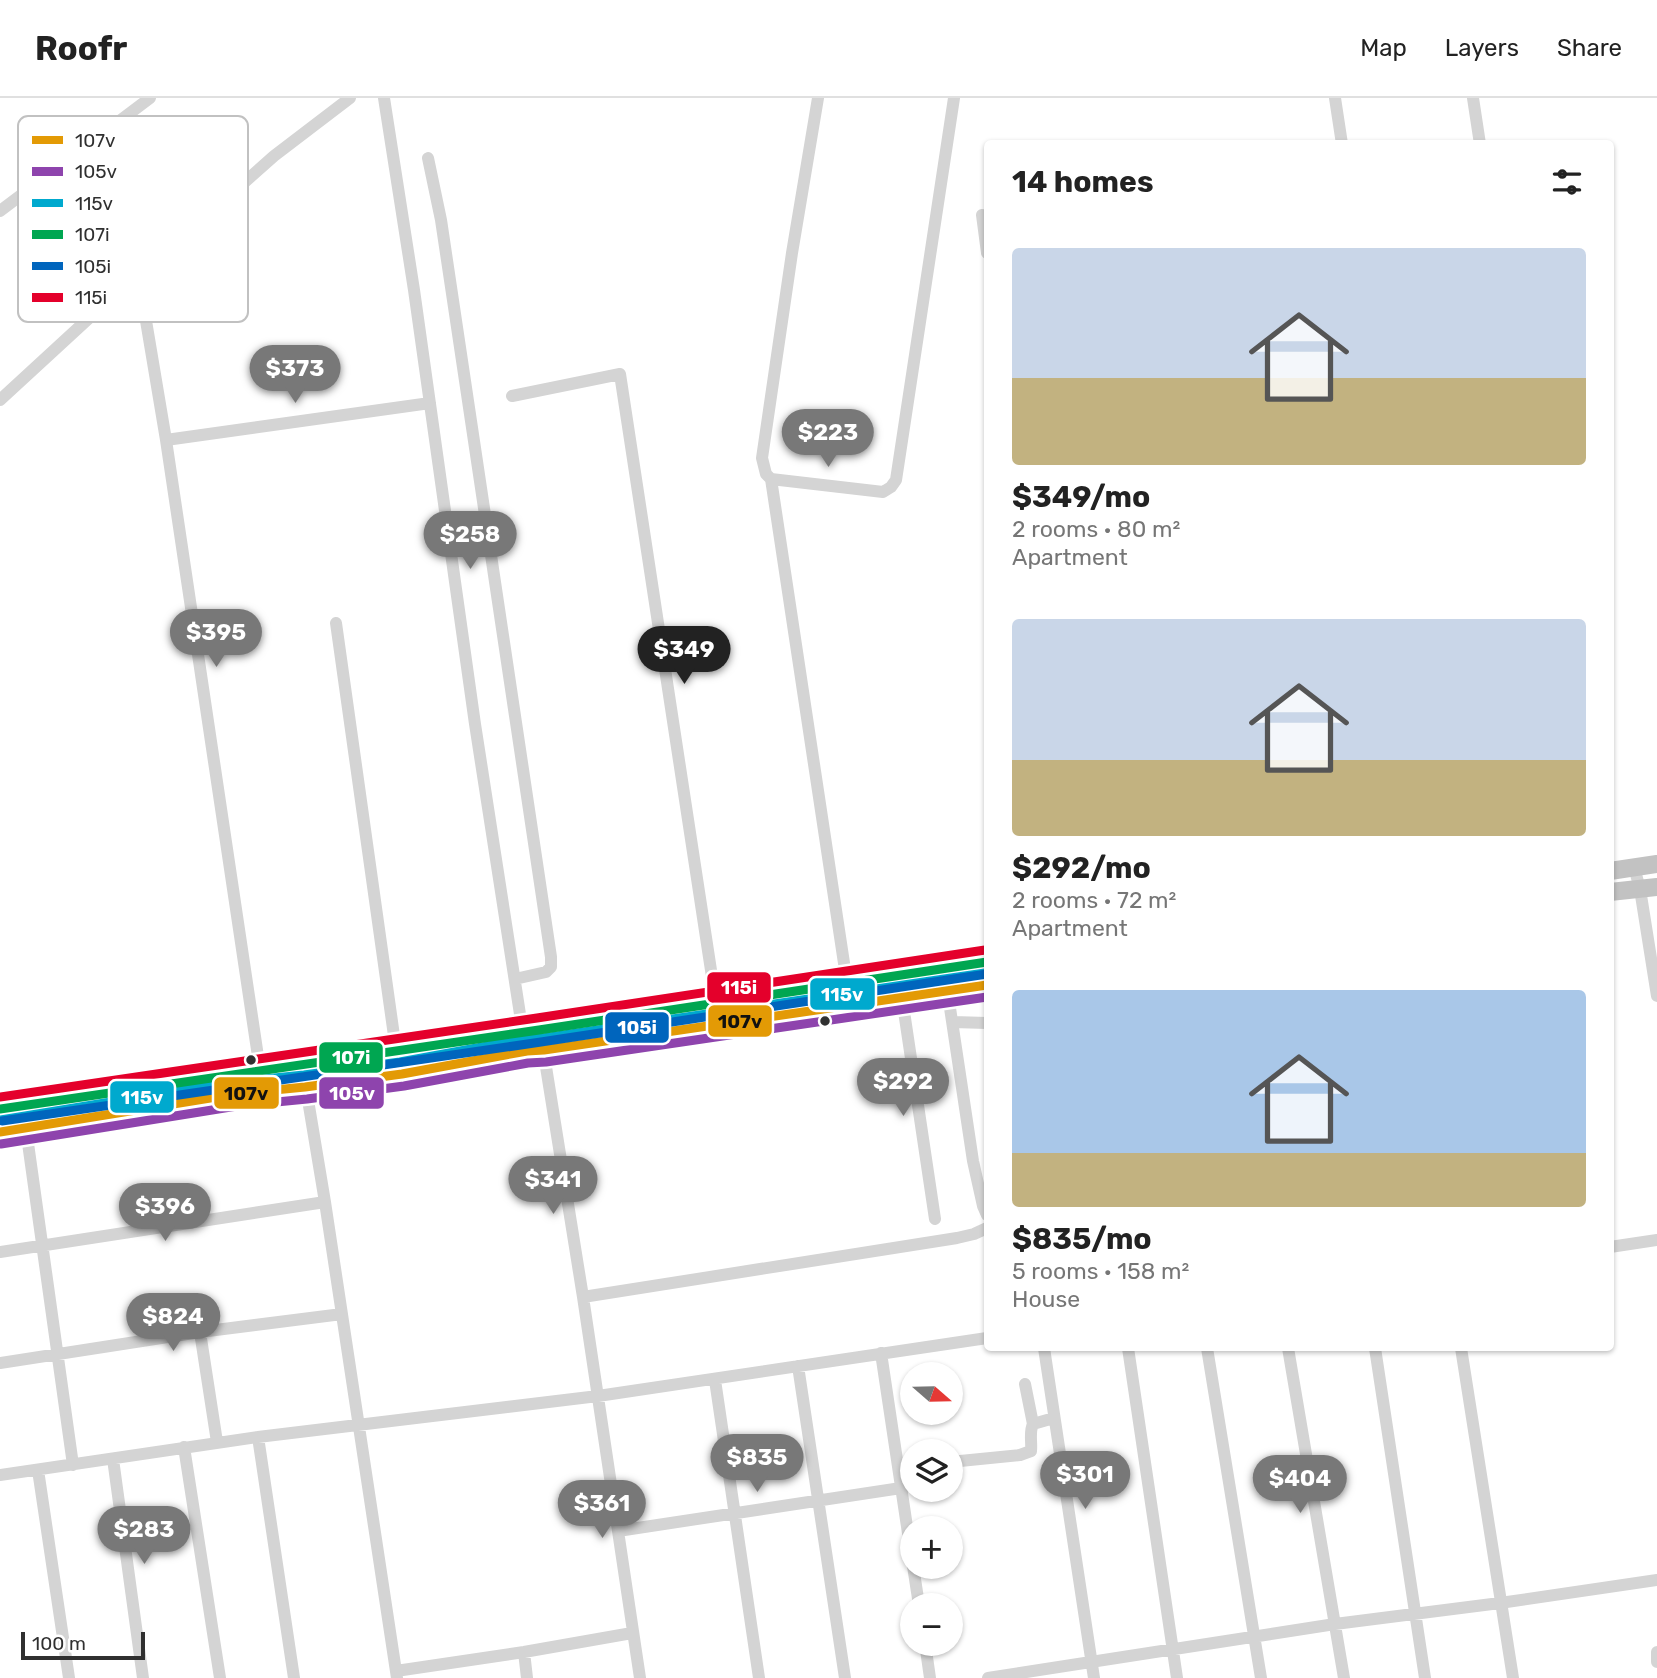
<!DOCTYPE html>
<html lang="en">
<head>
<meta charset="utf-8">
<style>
	body { margin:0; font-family:Rubik,sans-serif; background:#f2f2f2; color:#222; height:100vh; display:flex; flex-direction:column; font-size:26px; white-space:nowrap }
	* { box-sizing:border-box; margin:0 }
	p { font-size:23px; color:#767676 }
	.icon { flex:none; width:38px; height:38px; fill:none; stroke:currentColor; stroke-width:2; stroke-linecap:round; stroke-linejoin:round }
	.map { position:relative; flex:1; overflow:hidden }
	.panel { position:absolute; left:984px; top:42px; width:630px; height:1211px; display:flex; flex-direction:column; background:#fff; border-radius:7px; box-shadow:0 2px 5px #0004 }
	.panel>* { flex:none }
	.needle { width:46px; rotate:110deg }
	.buttons { position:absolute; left:900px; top:1264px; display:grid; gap:14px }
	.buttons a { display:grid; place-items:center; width:63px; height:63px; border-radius:50%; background:#fff; box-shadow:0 2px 5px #0004; font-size:35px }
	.scale { position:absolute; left:21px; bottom:18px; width:124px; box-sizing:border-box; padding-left:7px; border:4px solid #303030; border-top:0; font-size:19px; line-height:24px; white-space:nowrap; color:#303030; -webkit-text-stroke:5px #fff; paint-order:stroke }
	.price { position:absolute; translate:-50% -60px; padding:0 16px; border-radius:24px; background:#787878; color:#fff; font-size:23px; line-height:46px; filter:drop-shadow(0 2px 4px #0008) }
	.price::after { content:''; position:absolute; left:50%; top:42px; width:21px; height:16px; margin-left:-10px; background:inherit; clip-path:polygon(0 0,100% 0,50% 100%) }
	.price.selected { background:#222; color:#fff }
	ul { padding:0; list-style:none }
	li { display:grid; align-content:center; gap:14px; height:371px; padding:0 28px }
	li span { display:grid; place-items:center; height:217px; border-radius:7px; color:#555 }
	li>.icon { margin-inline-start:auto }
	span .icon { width:126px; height:126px; fill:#fffc; stroke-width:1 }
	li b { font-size:30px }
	h2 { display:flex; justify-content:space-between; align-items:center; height:84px; padding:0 28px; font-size:30px }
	header { display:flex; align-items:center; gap:42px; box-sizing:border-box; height:98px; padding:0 35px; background:#fff; border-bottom:2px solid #e0e0e0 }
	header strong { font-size:33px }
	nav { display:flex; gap:38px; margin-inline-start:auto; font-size:24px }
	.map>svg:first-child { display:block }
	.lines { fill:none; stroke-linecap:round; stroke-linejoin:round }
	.minor { stroke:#d4d4d4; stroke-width:12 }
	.highway { stroke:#c2c2c2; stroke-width:18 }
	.bus-1-casing { stroke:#fff; stroke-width:14 }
	.bus-2-casing { stroke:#fff; stroke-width:14 }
	.bus-3-casing { stroke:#fff; stroke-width:14 }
	.bus-4-casing { stroke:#fff; stroke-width:14 }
	.bus-5-casing { stroke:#fff; stroke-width:14 }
	.bus-6-casing { stroke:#fff; stroke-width:14 }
	.bus-1 { stroke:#e39a05; stroke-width:9 }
	.bus-2 { stroke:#8e44ad; stroke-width:9 }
	.bus-3 { stroke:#00a9ce; stroke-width:9 }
	.bus-4 { stroke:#00a651; stroke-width:9 }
	.bus-5 { stroke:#0065bd; stroke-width:9 }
	.bus-6 { stroke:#e4002b; stroke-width:9 }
	.bus-dot { fill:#303030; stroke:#fff; stroke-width:2.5 }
	.key { fill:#fff; stroke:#c1c1c1; stroke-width:2 }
	.key-label { font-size:19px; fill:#303030 }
	.line-badge { stroke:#fff; stroke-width:2.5 }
	.badge-label { font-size:19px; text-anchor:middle; font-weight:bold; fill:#fff }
	.pale-badge-label { font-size:19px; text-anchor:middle; font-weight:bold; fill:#111 }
</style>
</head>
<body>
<header>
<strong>Roofr</strong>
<nav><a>Map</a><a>Layers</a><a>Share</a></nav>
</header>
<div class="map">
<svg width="1657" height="1580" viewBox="0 0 1657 1580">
	<rect width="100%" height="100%" fill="#fff"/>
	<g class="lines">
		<path class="minor" d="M384 0 414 192 475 626 524 942
			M818 0 792 155 762 360 766 376 771 381 847 885 852 907
			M1335 0 1342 46
			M1473 0 1480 46
			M116 26 164 156
			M428 60 441 122 551 859V869L546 874 515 881
			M0 113 150 0
			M982 117 987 155
			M138 175 166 342 263 992
			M512 298 620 276 716 905
			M0 302 138 175 164 156 274 58 350 0
			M166 342 430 305
			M771 381 883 394 891 389 896 382 954 0
			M336 525 396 952
			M1634 769 1640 791 1657 898
			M944 870 973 1063 983 1108 987 1117
			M902 900 935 1121
			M953 924 987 925
			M542 944 583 1199 640 1580
			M302 966 325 1104 397 1580
			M26 1031 73 1367
			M1610 1149 1657 1142
			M0 1154 325 1104
			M583 1199 957 1140 974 1136 987 1130
			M200 1234 217 1344
			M1044 1250 1094 1580
			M1128 1250 1177 1580
			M1207 1250 1261 1580
			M1288 1250 1344 1580
			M1375 1250 1425 1580
			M1461 1250 1513 1580
			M881 1255 912 1462
			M0 1265 200 1234 342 1216
			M798 1268 845 1580
			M715 1282 759 1580
			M1025 1286 1033 1326
			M258 1339 294 1580
			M184 1349 220 1580
			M113 1361 143 1580
			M950 1364 1020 1357 1031 1353C1032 1344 1029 1334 1033 1326L1054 1320
			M38 1372 69 1580
			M0 1377 258 1339 598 1298 987 1240
			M618 1433 901 1390
			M913 1468 919 1507
			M925 1545 930 1580
			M524 1554 527 1580
			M1657 1554V1564
			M396 1573 524 1554 632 1535
			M988 1580 1335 1526 1500 1505 1657 1482"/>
		<path class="highway" d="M1610 773 1657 766
			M1610 794 1657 789
			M0 1011 539 932 987 864
			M0 1034 26 1031 235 996 305 989 402 976 527 953 544 952 987 887"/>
		<defs>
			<path id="bus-1" d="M0 1034 235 996 305 989 402 976 527 953 544 952 987 887"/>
			<path id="bus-2" d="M1 1046 237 1008 307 1001 404 988 528 965 546 964 987 899"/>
			<path id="bus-3" d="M0 1022 233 984 304 977 400 964 525 941 543 940 985 875"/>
			<path id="bus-4" d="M0 1011 539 932 987 864"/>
			<path id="bus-5" d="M2 1023 541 944 987 876"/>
			<path id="bus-6" d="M0 999 537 920 985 852"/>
		</defs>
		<use href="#bus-1" class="bus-1-casing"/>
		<use href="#bus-2" class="bus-2-casing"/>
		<use href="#bus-3" class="bus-3-casing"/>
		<use href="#bus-4" class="bus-4-casing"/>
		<use href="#bus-5" class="bus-5-casing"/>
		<use href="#bus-6" class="bus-6-casing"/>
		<use href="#bus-1" class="bus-1"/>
		<use href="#bus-2" class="bus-2"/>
		<use href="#bus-3" class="bus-3"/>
		<use href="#bus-4" class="bus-4"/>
		<use href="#bus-5" class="bus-5"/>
		<use href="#bus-6" class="bus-6"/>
	</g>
	<g class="bus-dot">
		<circle cx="825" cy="923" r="6"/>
		<circle cx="251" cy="962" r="6"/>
	</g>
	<rect x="18" y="18" width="230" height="206" rx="10" class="key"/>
	<rect x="32" y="38" width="31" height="8" fill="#e39a05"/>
	<rect x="32" y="69" width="31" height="9" fill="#8e44ad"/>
	<rect x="32" y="101" width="31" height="8" fill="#00a9ce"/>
	<rect x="32" y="132" width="31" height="9" fill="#00a651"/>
	<rect x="32" y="164" width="31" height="8" fill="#0065bd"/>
	<rect x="32" y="195" width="31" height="9" fill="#e4002b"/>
	<g class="key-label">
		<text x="75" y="49">107v</text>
		<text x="75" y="80">105v</text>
		<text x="75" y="112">115v</text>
		<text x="75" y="143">107i</text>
		<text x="75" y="175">105i</text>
		<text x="75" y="206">115i</text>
	</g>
	<g class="line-badge">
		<rect x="706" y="873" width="66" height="33" rx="7" fill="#e4002b"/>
		<rect x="809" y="879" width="67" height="34" rx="7" fill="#00a9ce"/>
		<rect x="707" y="906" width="66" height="34" rx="7" fill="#e39a05"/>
		<rect x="604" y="913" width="66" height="33" rx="7" fill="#0065bd"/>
		<rect x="318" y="943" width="66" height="33" rx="7" fill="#00a651"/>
		<rect x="213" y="978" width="67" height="34" rx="7" fill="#e39a05"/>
		<rect x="318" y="978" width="67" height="34" rx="7" fill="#8e44ad"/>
		<rect x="109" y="982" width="66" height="34" rx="7" fill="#00a9ce"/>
	</g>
	<g class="badge-label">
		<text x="739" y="896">115i</text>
		<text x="842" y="903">115v</text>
		<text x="637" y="936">105i</text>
		<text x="351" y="966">107i</text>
		<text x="352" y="1002">105v</text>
		<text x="142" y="1006">115v</text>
	</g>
	<g class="pale-badge-label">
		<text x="740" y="930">107v</text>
		<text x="246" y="1002">107v</text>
	</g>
</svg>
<div class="buttons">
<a><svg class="needle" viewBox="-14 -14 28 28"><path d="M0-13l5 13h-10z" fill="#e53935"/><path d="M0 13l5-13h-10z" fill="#767676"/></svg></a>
<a><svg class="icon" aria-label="layers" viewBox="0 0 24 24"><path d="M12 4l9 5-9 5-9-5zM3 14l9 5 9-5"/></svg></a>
<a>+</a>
<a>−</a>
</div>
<div class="scale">100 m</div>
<b class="price" style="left:295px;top:307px">$373</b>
<b class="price" style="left:828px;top:371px">$223</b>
<b class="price" style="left:470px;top:473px">$258</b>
<b class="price" style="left:216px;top:571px">$395</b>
<b class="price selected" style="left:684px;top:588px">$349</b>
<b class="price" style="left:903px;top:1020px">$292</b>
<b class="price" style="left:553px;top:1118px">$341</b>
<b class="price" style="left:165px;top:1145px">$396</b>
<b class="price" style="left:173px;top:1255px">$824</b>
<b class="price" style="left:757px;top:1396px">$835</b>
<b class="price" style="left:1085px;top:1413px">$301</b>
<b class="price" style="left:1300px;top:1417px">$404</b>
<b class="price" style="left:602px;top:1442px">$361</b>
<b class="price" style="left:144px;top:1468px">$283</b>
<section class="panel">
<h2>14 homes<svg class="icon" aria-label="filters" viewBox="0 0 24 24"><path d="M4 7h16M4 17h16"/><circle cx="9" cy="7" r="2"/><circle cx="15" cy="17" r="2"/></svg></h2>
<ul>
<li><span style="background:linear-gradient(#c9d6e8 60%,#c2b280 0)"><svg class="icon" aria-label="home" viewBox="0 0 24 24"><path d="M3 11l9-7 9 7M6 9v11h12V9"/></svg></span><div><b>$349/mo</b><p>2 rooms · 80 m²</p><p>Apartment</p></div></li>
<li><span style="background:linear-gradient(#c9d6e8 65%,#c2b280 0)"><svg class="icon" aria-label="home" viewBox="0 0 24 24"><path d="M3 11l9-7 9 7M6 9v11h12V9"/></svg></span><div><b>$292/mo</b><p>2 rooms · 72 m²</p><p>Apartment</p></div></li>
<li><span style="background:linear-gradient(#a9c7e8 75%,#c2b280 0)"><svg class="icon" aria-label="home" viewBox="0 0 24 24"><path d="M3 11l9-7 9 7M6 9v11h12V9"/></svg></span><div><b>$835/mo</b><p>5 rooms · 158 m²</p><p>House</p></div></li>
</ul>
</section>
</div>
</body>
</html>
